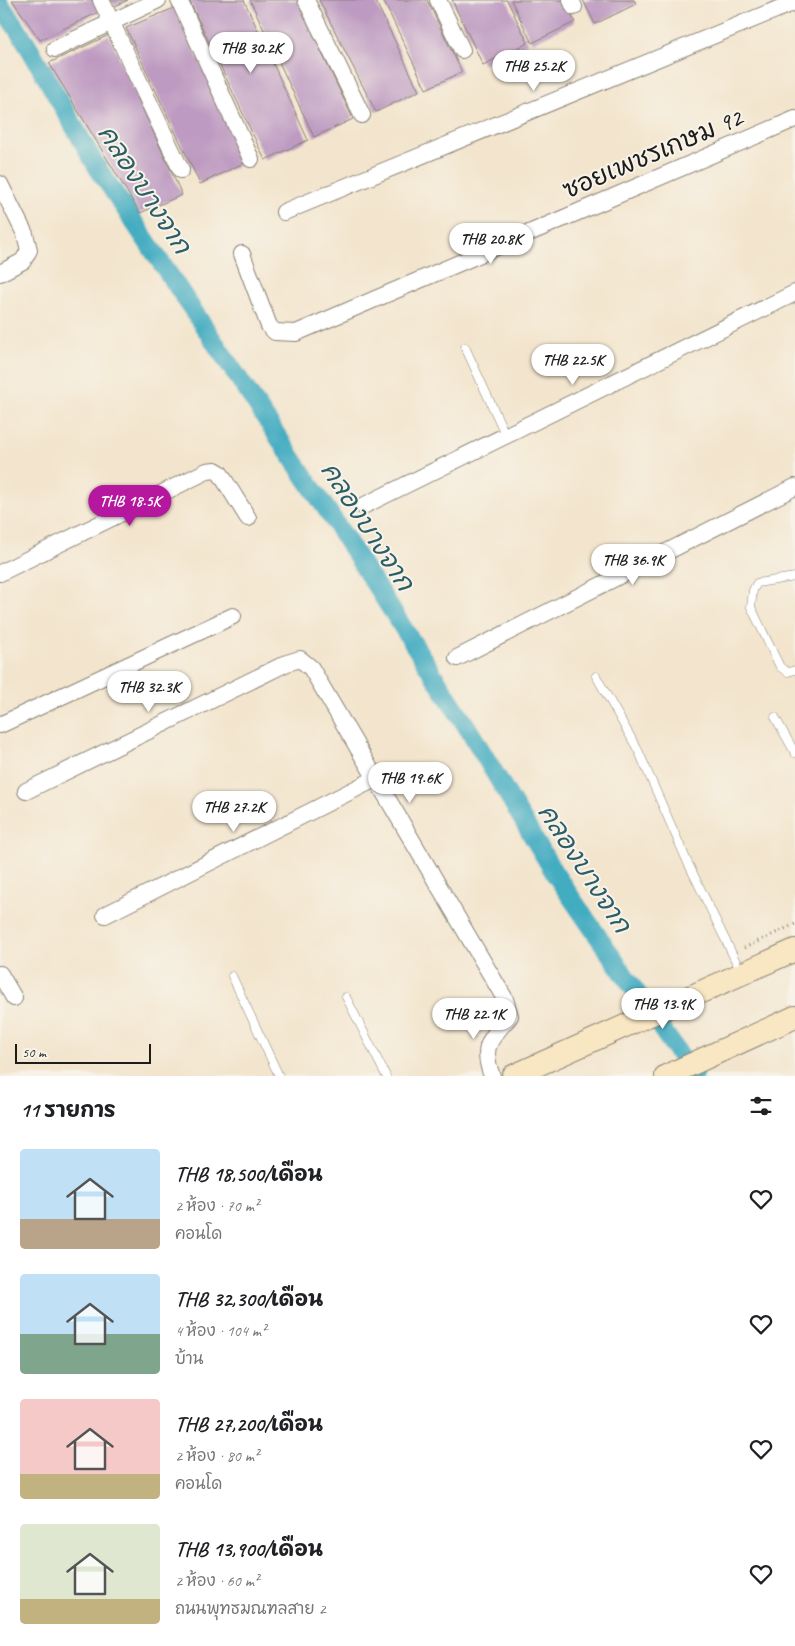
<!DOCTYPE html>
<html lang="th">
<head>
<meta charset="utf-8">
<style>
	body { margin:0; font-family:Caveat,"Playpen Sans Thai",sans-serif; background:#f2f2f2; color:#202124; height:100vh; display:flex; flex-direction:column; font-size:19px; white-space:nowrap }
	* { box-sizing:border-box; margin:0 }
	p { font-size:16px; color:#757577 }
	.icon { flex:none; width:28px; height:28px; fill:none; stroke:currentColor; stroke-width:2; stroke-linecap:round; stroke-linejoin:round }
	.map { position:relative; height:1076px; overflow:hidden }
	.details { display:flex; flex-direction:column; background:#fff; flex:1 }
	.details>* { flex:none }
	.scale { position:absolute; left:15px; bottom:12px; width:136px; box-sizing:border-box; padding-left:5px; border:2px solid #1c1c1c; border-top:0; font-size:14px; line-height:18px; white-space:nowrap; color:#1c1c1c; -webkit-text-stroke:4px #f7f3e8; paint-order:stroke }
	.price { position:absolute; translate:-50% -42px; padding:0 11px; border-radius:18px; background:#fff; color:#222; font-size:16px; line-height:32px; filter:drop-shadow(0 1px 2px #0008) }
	.price::after { content:''; position:absolute; left:50%; top:30px; width:15px; height:11px; margin-left:-8px; background:inherit; clip-path:polygon(0 0,100% 0,50% 100%) }
	.price.current { background:#b5179e; color:#fff }
	ul { padding:0; list-style:none }
	li { display:flex; align-items:center; gap:15px; height:125px; padding:0 20px }
	li span { display:grid; place-items:center; flex:none; width:140px; height:100px; border-radius:5px; color:#555 }
	li>.icon { margin-inline-start:auto }
	span .icon { width:60px; height:60px; fill:#fffc; stroke-width:1 }
	li b { font-size:21px }
	h2 { display:flex; justify-content:space-between; align-items:center; height:60px; padding:0 20px; font-size:21px }
	.map>svg:first-child { display:block }
	.lines { fill:none; stroke-linecap:round; stroke-linejoin:round }
	.canal { stroke:#42acc1; stroke-width:19 }
	.building { fill:#bd9ac1 }
	.service-casing { stroke:#888074; stroke-width:9 }
	.minor-casing { stroke:#888074; stroke-width:18 }
	.secondary-casing { stroke:#888074; stroke-width:24 }
	.path { stroke:#888074; stroke-width:3; stroke-dasharray:1 4; stroke-linecap:butt }
	.service { stroke:#fff; stroke-width:8 }
	.minor { stroke:#fff; stroke-width:16 }
	.secondary { stroke:#f9e7c3; stroke-width:22 }
	.labels { text-anchor:middle; stroke-width:4; stroke-linejoin:round; paint-order:stroke }
	.street-label { font-size:25px; fill:#1c1c1c; stroke:#f7f3e8 }
	.water-label { font-size:26px; font-style:italic; fill:#2d5d66; stroke:#f7f3e8 }
</style>
</head>
<body>
<div class="map">
<svg width="795" height="1076" viewBox="0 0 795 1076">
	<rect width="100%" height="100%" fill="#f7f3e8"/>
	<filter id="ink" filterUnits="userSpaceOnUse"><feTurbulence type="fractalNoise" baseFrequency=".02" numOctaves="2"/><feDisplacementMap in="SourceGraphic" scale="10" xChannelSelector="R" yChannelSelector="G"/><feConvolveMatrix kernelMatrix="1 2 1 2 8 2 1 2 1" color-interpolation-filters="sRGB"/></filter>
	<filter id="wash" filterUnits="userSpaceOnUse"><feTurbulence type="fractalNoise" baseFrequency=".0096" numOctaves="4" result="noise"/><feDisplacementMap in="SourceGraphic" scale="20" xChannelSelector="R" yChannelSelector="G"/><feGaussianBlur stdDeviation="1.12" result="paint"/><feColorMatrix in="noise" values="0 0 0 0 0 0 0 0 0 0 0 0 0 0 0 0 0 1.4 0 .05"/><feComposite in="paint" operator="in"/></filter>
	<g filter="url(#wash)">
		<rect width="100%" height="100%" fill="#f3e5cd"/>
		<g class="lines">
			<path class="canal" d="M0 4 26 42 97 167 327 510 469 730 555 874 694 1076"/>
		</g>
		<g id="blocks">
			<path class="building" d="M12 0H94L99 12 40 40Z
				M110 0H128L113 7Z
				M189 0H244L308 140 265 160Z
				M250 0H297L353 119 314 137Z
				M319 0H375L419 91 376 112Z
				M383 0H427L462 72 426 89Z
				M452 0H507L528 43 483 65Z
				M511 0H564L575 22 532 43Z
				M583 0H634L636 4 595 24Z
				M174 8 248 161 200 184 126 28Z
				M109 35 182 195 140 213 49 63Z"/>
		</g>
	</g>
	<g filter="url(#ink)">
		<use href="#blocks" fill-opacity="0" stroke="#888074" stroke-width="1"/>
		<g class="lines">
			<defs>
				<path id="service" d="M465 347 506 436
					M795 577 757 583 753 590 751 607 780 667 788 672 795 670
					M596 676 638 750 687 861 741 972
					M775 717 795 753
					M232 976 279 1076
					M346 997 386 1076"/>
				<path id="minor" d="M101 0 181 170
					M179 0 251 159
					M306 0 362 115
					M438 0 462 50
					M571 0 574 7
					M55 49 158 0
					M0 184 25 234 29 250 23 261 0 273
					M284 212 795 2
					M242 254 269 326 275 332 296 333 795 119
					M363 506 795 293
					M0 573 207 471 215 470 220 473 248 518
					M457 658 795 487
					M0 725 233 616
					M26 791 287 663 300 659 311 668 505 999 510 1016C491 1039 480 1045 492 1076
					M105 915 377 778
					M0 974 14 998"/>
				<path id="secondary" d="M513 1076 795 950
					M666 1076 795 1017"/>
			</defs>
			<use href="#service" class="service-casing"/>
			<use href="#minor" class="minor-casing"/>
			<use href="#secondary" class="secondary-casing"/>
			<path class="path" d="M744 948 795 924"/>
			<use href="#service" class="service"/>
			<use href="#minor" class="minor"/>
			<use href="#secondary" class="secondary"/>
		</g>
	</g>
	<g class="labels">
		<g class="street-label">
			<text transform="translate(652 153) rotate(-23)" y="9">ซอยเพชรเกษม 92</text>
		</g>
		<g class="water-label">
			<text transform="translate(145 189) rotate(57)" y="9">คลองบางจาก</text>
			<text transform="translate(368 526) rotate(57)" y="9">คลองบางจาก</text>
			<text transform="translate(585 868) rotate(57)" y="9">คลองบางจาก</text>
		</g>
	</g>
</svg>
<div class="scale">50 m</div>
<b class="price" style="left:251px;top:74px">THB 30.2K</b>
<b class="price" style="left:534px;top:92px">THB 25.2K</b>
<b class="price" style="left:491px;top:265px">THB 20.8K</b>
<b class="price" style="left:573px;top:386px">THB 22.5K</b>
<b class="price current" style="left:130px;top:527px">THB 18.5K</b>
<b class="price" style="left:633px;top:586px">THB 36.9K</b>
<b class="price" style="left:149px;top:713px">THB 32.3K</b>
<b class="price" style="left:410px;top:804px">THB 19.6K</b>
<b class="price" style="left:234px;top:833px">THB 27.2K</b>
<b class="price" style="left:663px;top:1030px">THB 13.9K</b>
<b class="price" style="left:474px;top:1040px">THB 22.1K</b>
</div>
<section class="details">
<h2>11 รายการ<svg class="icon" aria-label="filters" viewBox="0 0 24 24"><path d="M4 7h16M4 17h16"/><circle cx="9" cy="7" r="2"/><circle cx="15" cy="17" r="2"/></svg></h2>
<ul>
<li><span style="background:linear-gradient(#bfe0f5 70%,#b9a48a 0)"><svg class="icon" aria-label="home" viewBox="0 0 24 24"><path d="M3 11l9-7 9 7M6 9v11h12V9"/></svg></span><div><b>THB 18,500/เดือน</b><p>2 ห้อง · 70 m²</p><p>คอนโด</p></div><svg class="icon" aria-label="heart" viewBox="0 0 24 24"><path d="M12 20l-8-8c-3-5 5-10 8-4 3-6 11-1 8 4z"/></svg></li>
<li><span style="background:linear-gradient(#bfe0f5 60%,#7fa58c 0)"><svg class="icon" aria-label="home" viewBox="0 0 24 24"><path d="M3 11l9-7 9 7M6 9v11h12V9"/></svg></span><div><b>THB 32,300/เดือน</b><p>4 ห้อง · 104 m²</p><p>บ้าน</p></div><svg class="icon" aria-label="heart" viewBox="0 0 24 24"><path d="M12 20l-8-8c-3-5 5-10 8-4 3-6 11-1 8 4z"/></svg></li>
<li><span style="background:linear-gradient(#f6c9c9 75%,#c2b280 0)"><svg class="icon" aria-label="home" viewBox="0 0 24 24"><path d="M3 11l9-7 9 7M6 9v11h12V9"/></svg></span><div><b>THB 27,200/เดือน</b><p>2 ห้อง · 80 m²</p><p>คอนโด</p></div><svg class="icon" aria-label="heart" viewBox="0 0 24 24"><path d="M12 20l-8-8c-3-5 5-10 8-4 3-6 11-1 8 4z"/></svg></li>
<li><span style="background:linear-gradient(#dfe7d0 75%,#c2b280 0)"><svg class="icon" aria-label="home" viewBox="0 0 24 24"><path d="M3 11l9-7 9 7M6 9v11h12V9"/></svg></span><div><b>THB 13,900/เดือน</b><p>2 ห้อง · 60 m²</p><p>ถนนพุทธมณฑลสาย 2</p></div><svg class="icon" aria-label="heart" viewBox="0 0 24 24"><path d="M12 20l-8-8c-3-5 5-10 8-4 3-6 11-1 8 4z"/></svg></li>
</ul>
</section>
</body>
</html>
